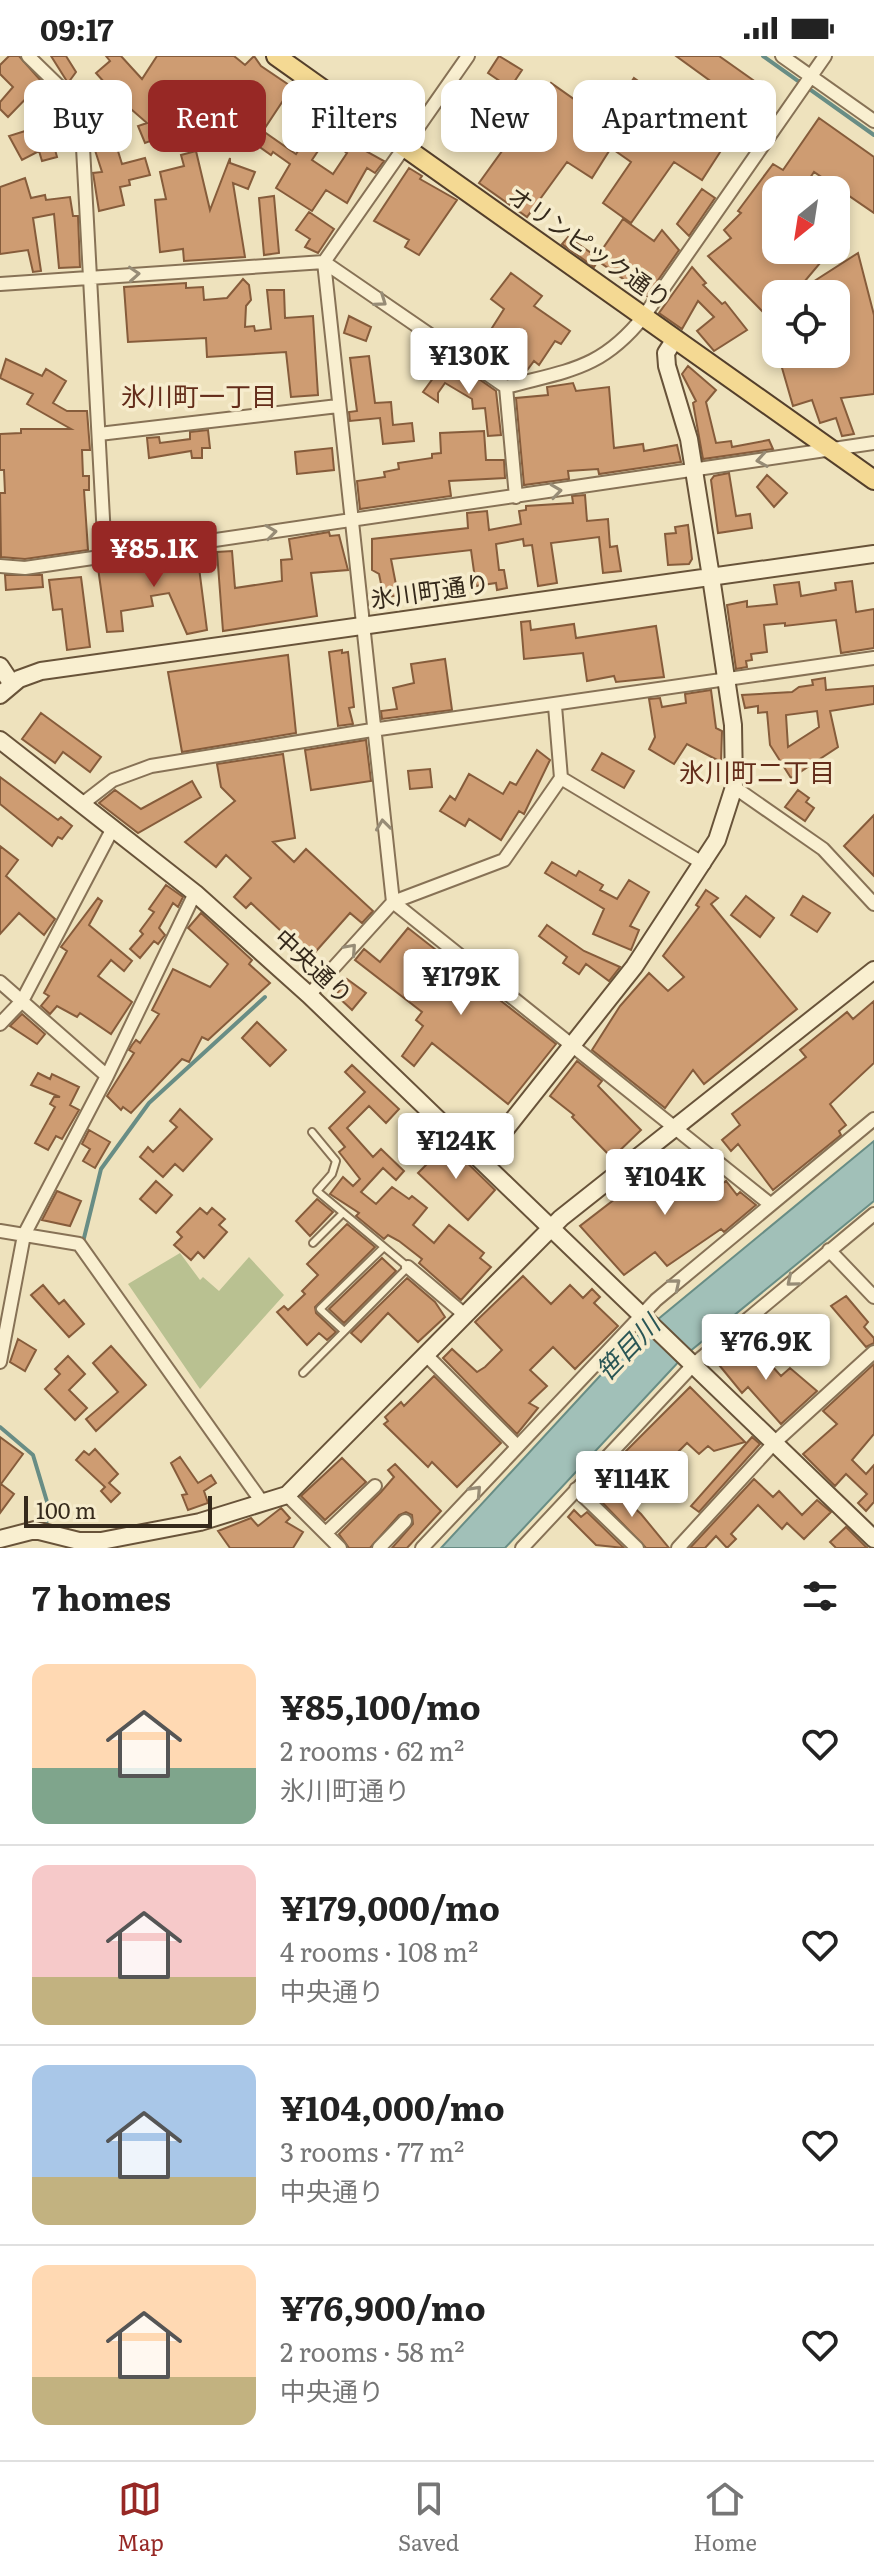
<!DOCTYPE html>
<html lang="en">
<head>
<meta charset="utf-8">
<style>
	body { margin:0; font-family:Literata,"Noto Sans JP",serif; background:#f2f2f2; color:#222; height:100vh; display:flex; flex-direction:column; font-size:30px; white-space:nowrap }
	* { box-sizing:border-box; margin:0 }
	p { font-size:26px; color:#767676 }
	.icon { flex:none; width:44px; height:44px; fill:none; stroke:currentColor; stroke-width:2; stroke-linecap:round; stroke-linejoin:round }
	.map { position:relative; height:1492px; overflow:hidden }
	.panel { display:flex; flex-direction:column; background:#fff; flex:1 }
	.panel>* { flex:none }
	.guide { position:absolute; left:24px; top:24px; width:826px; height:72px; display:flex; gap:16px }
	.needle { width:52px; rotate:210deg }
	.tools { position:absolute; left:762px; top:120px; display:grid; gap:16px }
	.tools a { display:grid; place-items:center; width:88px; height:88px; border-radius:16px; background:#fff; box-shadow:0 4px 12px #0003; font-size:40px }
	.scale { position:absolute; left:24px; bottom:20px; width:188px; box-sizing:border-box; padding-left:8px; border:4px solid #35291b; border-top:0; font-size:22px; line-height:28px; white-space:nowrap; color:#35291b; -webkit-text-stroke:6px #f6eccd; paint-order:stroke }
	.price { position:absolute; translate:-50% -68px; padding:0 18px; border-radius:8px; background:#fff; color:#222; font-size:26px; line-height:52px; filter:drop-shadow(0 2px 4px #0008) }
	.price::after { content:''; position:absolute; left:50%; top:48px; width:24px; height:18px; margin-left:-12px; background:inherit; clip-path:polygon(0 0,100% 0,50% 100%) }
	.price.active { background:#972825; color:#fff }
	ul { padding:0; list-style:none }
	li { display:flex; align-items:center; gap:24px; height:200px; padding:0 32px }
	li+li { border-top:2px solid #e0e0e0 }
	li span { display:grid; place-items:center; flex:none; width:224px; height:160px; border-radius:16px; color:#555 }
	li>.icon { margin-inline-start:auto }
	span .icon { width:96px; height:96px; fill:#fffc; stroke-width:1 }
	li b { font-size:34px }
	h2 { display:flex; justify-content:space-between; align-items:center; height:96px; padding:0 32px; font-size:34px }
	.tag { padding:0 28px; border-radius:16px; background:#fff; box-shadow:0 4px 12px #0003; font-size:28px; line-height:72px }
	.tag.active { background:#972825; color:#fff }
	.status { display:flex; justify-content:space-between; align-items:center; height:56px; padding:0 40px; background:#fff; direction:ltr }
	.status svg { height:22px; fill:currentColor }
	.menu { display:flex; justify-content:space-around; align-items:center; height:112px; border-top:2px solid #e0e0e0; background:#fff; font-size:22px; color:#767676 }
	.menu a { display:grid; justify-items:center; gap:4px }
	.menu .active { color:#972825 }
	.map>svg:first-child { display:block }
	.cemetery { fill:#b9c191 }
	.water { fill:#a1c0b8; stroke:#688d85; stroke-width:2 }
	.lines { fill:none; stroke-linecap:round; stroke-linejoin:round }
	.stream { stroke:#688d85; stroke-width:4 }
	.building { fill:#ce9c72; stroke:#865c3b; stroke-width:2; fill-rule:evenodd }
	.lane-casing { stroke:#877256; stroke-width:10 }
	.street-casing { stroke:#877256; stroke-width:16 }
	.secondary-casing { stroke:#685339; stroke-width:20 }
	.primary-casing { stroke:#543f2b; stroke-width:22 }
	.lane { stroke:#f9efd0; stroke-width:6 }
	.street { stroke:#f9efd0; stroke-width:12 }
	.secondary { stroke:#f9efd0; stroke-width:16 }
	.primary { stroke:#f4d993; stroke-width:18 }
	.oneway { stroke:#978c76 }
	.labels { text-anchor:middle; stroke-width:7; stroke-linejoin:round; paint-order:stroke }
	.street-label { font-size:24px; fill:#35291b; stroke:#f6eccd }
	.neighbourhood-label { font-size:26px; fill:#632c1a; stroke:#f6eccd }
	.water-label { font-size:26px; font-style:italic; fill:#2a5655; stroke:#f6eccd }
</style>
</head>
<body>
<div class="status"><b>09:17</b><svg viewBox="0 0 49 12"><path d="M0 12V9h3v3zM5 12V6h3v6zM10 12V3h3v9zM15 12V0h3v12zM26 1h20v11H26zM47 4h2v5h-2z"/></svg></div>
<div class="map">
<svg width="874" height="1492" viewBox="0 0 874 1492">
	<rect width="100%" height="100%" fill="#eee2bd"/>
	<path class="cemetery" d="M180 1197 200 1224 203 1221 219 1235 249 1201 284 1239 200 1333 128 1228Z"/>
	<path class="water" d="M874 1085V1145L683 1301 505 1492H441L634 1283Z"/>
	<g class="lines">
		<path class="stream" d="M763 0 874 79
			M83 1186 101 1113 149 1047 265 941
			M0 1371 33 1399 48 1449 46 1471"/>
	</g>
	<path class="building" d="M9 0H19L42 26 8 61 0 53V46L13 31 0 18V9Z
		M51 0H66L76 16 68 27Z
		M106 0H121L142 23 157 0H234L245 9 254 0 261 10 292 31 263 75 296 98 322 59 349 76 344 83 384 105 375 117 367 112 347 147 326 134 312 155 276 132 290 108 273 96 271 99 254 87 252 90 214 64 208 71 180 82 167 85 166 79 145 87 138 70 147 67 124 47 109 66 122 108 145 102 150 119 129 124 130 129 120 131 124 149 99 155 93 117 102 116 92 85 96 84 94 77 99 76 75 37 84 29 99 52 113 36 96 17 110 5ZM326 83 347 97 333 118 312 104Z
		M499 0 522 14 510 32 488 17Z
		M676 0H719L760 29 745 50Z
		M634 22 654 36 659 30 737 82 729 93 724 90 702 124 674 106 631 167 603 147 631 106 611 92 592 122 567 106 527 161 479 127 551 27 605 65Z
		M44 49 53 57 58 51 64 65 57 69 61 84 53 86 57 101 42 105 39 95 22 104 9 80 41 70 34 53Z
		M819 62 874 101V157L814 116 802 134H776V194H831L794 238 858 197 874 259V338L841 342 854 378 842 380 836 362 820 367 812 344 793 350 778 298H836V238H776V282H773L767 260 708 200 731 182 724 174 741 157 738 155 773 108 783 114Z
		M196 95 210 154 230 102V107L255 116 248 133 233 127 245 201 184 205 183 193 160 196 155 144 166 143 160 116 184 110 181 99Z
		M409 112 422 120 420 123 457 144 419 199 405 191 409 184 374 165Z
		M25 122 31 142 45 139 46 144 70 141 73 160H78L80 211 59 212 54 158 33 162 41 215 33 216 28 194 0 198V131Z
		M702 133 715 142 689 180 677 168Z
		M274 140 279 197 264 199 259 142Z
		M309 156 334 173 318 197 305 191 310 183 296 174Z
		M623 163 654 185 662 174 679 194 647 240 598 205 594 211 562 188 568 181 597 201Z
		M692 211 706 227 703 229 722 248 725 246 747 274 714 295 697 275 714 261 698 245 682 273 659 257Z
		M511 217 542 240 534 250 570 275 561 288 555 285 539 309 534 305 525 317 512 320 503 277 490 279 493 304 478 294 504 253 491 243Z
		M243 223 249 229 251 244 246 250 245 271 254 270 255 275 271 273 267 234H284L285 262 313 260 318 339 291 341 286 296 207 301 206 282 128 286 124 231 186 227V232L203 231 204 244 227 242Z
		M349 260 371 271 366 285 344 277Z
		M369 300 375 347 391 346 393 369 412 367 414 385 383 388 380 362 350 365 349 356 357 355 350 302Z
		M6 303 42 320 46 313 66 325 53 347 67 355H87L90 394H82L83 420H89V434H84L88 494 25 503 1 501 0 437H5L4 414H0V378L21 377V373H71L27 348 33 338 0 322Z
		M442 310 472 327 476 321 496 335 501 379 488 380 485 352 473 353 472 343 445 327 438 337V346L423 336Z
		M688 310 716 334 706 346 716 387 731 385 732 391 769 384 773 393 703 403 693 347 696 345 682 318Z
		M573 327 576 335 609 331 614 392 643 388 644 395 677 389 681 406 599 418 598 413 568 415 569 423 524 429 516 342 548 339 547 331Z
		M208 374 210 392H202V402H192L191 395 149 402 147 382 159 381 160 387 190 383V376Z
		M484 375 486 404H504L505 422 449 425 451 440 360 453 357 425 385 421 384 416 399 413 398 407 432 402V398L441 397 440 377Z
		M332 392 334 414 297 418 295 396Z
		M729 417 736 460 750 458 752 472 718 477 711 424 714 420Z
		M767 419 787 437 774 451 757 431Z
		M585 439 587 465 608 463 610 491 617 490 621 515 603 517 599 481 551 487 557 527 538 530 532 489 524 490 523 483 496 488 499 514H504L507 532 497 534 496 527 476 530 471 494 391 503 398 539 384 542 379 518 372 514V483L468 472 467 457 487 455 489 474 521 468 519 455 526 454V450L573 447 572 440Z
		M688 469 692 503 689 508 668 509 665 478 676 477 675 471Z
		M329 476 330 480 339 479 348 514 311 517 317 560 223 575 217 496 232 495 235 532 282 525 281 504 292 503 289 483Z
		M197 496 207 574 187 578 169 537 151 540 153 550 121 555 123 575 107 576 98 512Z
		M5 519H42L43 531 6 534Z
		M81 521 90 591 67 594 62 553 53 554 49 524Z
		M852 525 856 556 874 553V592L841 597 836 564 785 570V567L764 569 767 596 751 598 752 604 746 605 747 611 736 613 727 549 747 545V551L777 548 774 529 799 526 801 540 836 534 835 527Z
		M530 565 531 574 574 568 576 582 656 570 664 621 616 626 614 620 587 625 583 597 524 603 521 566Z
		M342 594V597L348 596 354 651 349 652 353 668 338 670 329 596Z
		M288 599 296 677 182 696 168 616Z
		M445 603 452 654 382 663 381 655 397 653 393 632 414 627 411 608Z
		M825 622 826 634 874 630V648L830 655 838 691 791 722 770 689 767 656 758 657V650L745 652 742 639 792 636 799 631 813 629 812 624ZM817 655 819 671 788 691 786 659Z
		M711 634 716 672 722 675 721 706 687 688 674 708 649 693 655 681 649 643 660 642 662 651 686 647 685 638Z
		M41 657 101 701 90 716 63 696 55 707 22 683Z
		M366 684 371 725 311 734 305 694Z
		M537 694 550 704 524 758 519 755 501 784 469 763 465 770 440 755 450 740 455 744 469 718 503 738 510 726 516 729Z
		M602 697 634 715 624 732 592 714Z
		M283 698 295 782 273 786 294 806 306 793 373 855 362 867 350 857 310 902 251 847 246 852 234 841 251 822 226 799 216 811 185 786 235 745 221 731 217 708Z
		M430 713 432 731 410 733 408 715Z
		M0 721 58 764 61 761 72 770 62 783 58 781 52 790 0 748Z
		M192 725 201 741 138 777 99 747 115 734 141 753Z
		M798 734 809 742 806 746 814 752 805 765 785 751Z
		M874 759V820L844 790Z
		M0 790 18 804 6 820 55 863 44 879 19 857 0 878Z
		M552 806 576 820 579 815 603 829 600 834 617 843 629 824 649 836 630 870 639 874 631 894 593 878 604 853 545 817Z
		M166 829 183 841 178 851 173 847 159 872 165 879 158 888 154 885 140 902 130 893 143 878 140 875 154 856 149 853Z
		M706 834 718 842 711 848 797 953 704 1028 693 1014 665 1052 592 994 620 950 649 917 668 935 684 921 663 900 699 851 696 849Z
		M746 840 774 862 760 881 731 859Z
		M803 840 830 857 817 876 791 859Z
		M98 842 102 845 89 869 132 905 124 915 111 904 98 920 132 946 111 978 80 957 77 961 57 950 50 958 41 950 49 940 44 937 67 895 61 891Z
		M201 857 252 904 249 908 270 927 208 984 202 981 189 1006 182 1003 131 1057 123 1051 121 1054 107 1040 134 997 129 994 132 989 136 984 140 987 159 958 152 954 173 913 210 931 228 908 188 872Z
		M547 869 584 895 620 911 609 925 586 908 579 918 563 907 567 901 539 880Z
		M408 872 556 988 508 1048 432 987 414 1010 402 1000 423 970 416 964 422 956 355 904 364 893 380 906Z
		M347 923 366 937 352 954 336 939Z
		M874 945V1007L830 1048 846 1069 839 1075 841 1079 773 1134 738 1088 731 1095 722 1084 740 1069 732 1058 806 1001 800 994 811 985 847 956 853 963Z
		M22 958 45 978 37 988 10 970Z
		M257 966 286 994 270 1010 242 982Z
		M577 1005 602 1025 598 1030 641 1074 612 1102 572 1061 574 1059 550 1040Z
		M352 1009 399 1053 386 1067 369 1050 347 1072 373 1101 381 1093 404 1115 396 1124 383 1112 361 1136 376 1148 392 1131 409 1143 412 1140 427 1152 413 1169 434 1187 449 1169 484 1197 480 1202 491 1211 461 1244 419 1207 422 1203 399 1185 388 1179 384 1183 356 1160 359 1157 330 1138 343 1121 353 1130 360 1123 339 1096 345 1091 329 1072 365 1036 345 1016Z
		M38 1017 50 1023 52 1018 79 1031 70 1049 79 1054 62 1083 56 1080 48 1094 35 1087 55 1051 50 1048 54 1041H60L31 1029Z
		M180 1053 212 1083 183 1115 175 1108 163 1121 140 1101 148 1091 153 1096 177 1071 170 1065Z
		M89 1074 110 1086 95 1112 83 1105 90 1093 82 1088Z
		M435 1089 446 1099 452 1092 495 1134 468 1164 418 1117 432 1103 426 1098Z
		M667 1103 686 1128 707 1110 722 1128 726 1125 737 1139 740 1136 756 1149 724 1176 721 1173 667 1210 655 1196 624 1219 580 1170Z
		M156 1125 172 1139 156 1157 140 1143Z
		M57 1135 81 1145 70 1170 42 1164Z
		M317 1143 333 1156 310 1180 296 1165Z
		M200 1152 207 1158 212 1152 225 1163 219 1169 227 1176 204 1202 198 1196 191 1204 174 1189 182 1181 177 1176Z
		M347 1168 375 1191 315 1251 316 1257 336 1276 327 1284 319 1277 307 1289 277 1256 284 1250 288 1254 305 1238 302 1235 318 1219 307 1208Z
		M382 1202 396 1215 344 1267 329 1253Z
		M523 1220 551 1248 570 1229 583 1242 592 1233 600 1241 594 1247 618 1270 575 1313 553 1291 530 1314 547 1330 529 1347 538 1352 517 1378 443 1302 452 1293 477 1316 485 1311 502 1294 475 1266Z
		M407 1222 435 1246 445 1261 418 1286 388 1257 361 1286 351 1277Z
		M43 1229 59 1248 64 1244 84 1268 69 1281 31 1239Z
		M846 1240 868 1266 864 1271 874 1282V1287L866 1291 831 1250Z
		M798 1263 814 1280 801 1292 785 1275Z
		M18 1283 36 1294 25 1315 10 1306Z
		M737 1285 755 1305 762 1299 781 1320 790 1312 817 1335 781 1368 748 1331 742 1337 715 1304Z
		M111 1290 146 1329 96 1375 86 1363 118 1336 93 1307Z
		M68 1300 85 1318 69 1334 87 1352 75 1364 45 1333 60 1318 55 1313Z
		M874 1308V1378L852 1404 866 1418 874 1409V1446L866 1455 858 1447 867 1438 846 1418 835 1430 803 1398 837 1368 823 1355Z
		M434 1320 501 1387 457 1431 432 1406 428 1411 384 1368 388 1365 385 1361 401 1346 404 1350Z
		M690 1331 745 1386 714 1395 708 1390 699 1398 687 1387 663 1411 629 1422 614 1407Z
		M0 1381 23 1398 1 1428 14 1438 0 1457Z
		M752 1381 760 1388 699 1456 691 1450Z
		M95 1393 118 1418 109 1427 120 1437 111 1446 101 1435 105 1431 76 1404 84 1395 89 1399Z
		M180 1401 198 1427 211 1419 216 1427 204 1435 208 1447 188 1454 182 1439 187 1438 171 1407Z
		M342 1402 366 1426 325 1464 301 1440Z
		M395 1408 441 1455 407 1492H392L413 1468 412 1459 406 1456 399 1459 370 1492H349L339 1478 381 1436 394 1421 388 1414Z
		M754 1423 773 1441 779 1435 802 1459 817 1444 831 1456 804 1483 787 1467 782 1473 758 1449 731 1478 736 1483 727 1492 716 1480 705 1492H690Z
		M609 1429 641 1458 669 1492H646L598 1442Z
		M281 1452 290 1462 286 1466 303 1476 293 1492H230L218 1475 251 1462 258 1470Z
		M574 1454 581 1461 587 1456 624 1492 596 1489 568 1461Z
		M846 1471 866 1491 868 1492H836L830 1486Z"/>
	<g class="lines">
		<defs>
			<path id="lane" d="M313 1187 343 1157
				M344 1275 320 1253 384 1191
				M303 1317 408 1211 317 1135 332 1118 336 1105 312 1076"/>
			<path id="street" d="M28 0 64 35 82 73 105 500
				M468 0 324 206 393 846 770 1148
				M782 0 874 65
				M0 228 324 206 506 331C568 314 601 314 644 260L825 0
				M506 331 516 441
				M99 378 338 350
				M0 510 25 512 874 387
				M555 650 561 722 704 808
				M734 731 823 793 874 848
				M82 748 113 724 151 710 372 674 874 602
				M0 926 107 1020
				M309 939 393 846 504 804 561 722
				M0 968 22 945 113 772
				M0 1175 79 1188 262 1446
				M829 1194 874 1241
				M408 1211 465 1259
				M426 1299 517 1390
				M0 1306 24 1179 107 1020 195 837
				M576 1433 637 1492
				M287 1439 340 1492
				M326 1477 375 1430
				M379 1492 405 1465
				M422 1492 656 1244 874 1063
				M522 1492 694 1308 874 1158
				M678 1492 775 1386 874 1296"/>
			<path id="secondary" d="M0 610 12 628
				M0 639 19 623 41 615 874 498
				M0 684 195 837 309 939 874 1483
				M482 1103 634 911 717 784 734 731 733 669 711 521 689 383 667 310 666 297 675 283
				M0 1483 35 1474 79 1485H101L200 1466 287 1439 561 1162 874 914"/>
			<path id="primary" d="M276 0 874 424"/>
		</defs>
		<use href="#lane" class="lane-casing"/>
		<use href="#street" class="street-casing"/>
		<use href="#secondary" class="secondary-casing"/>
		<use href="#primary" class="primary-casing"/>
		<use href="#lane" class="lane"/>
		<use href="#street" class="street"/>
		<use href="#secondary" class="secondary"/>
		<use href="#primary" class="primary"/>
	</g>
	<defs><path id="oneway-chevron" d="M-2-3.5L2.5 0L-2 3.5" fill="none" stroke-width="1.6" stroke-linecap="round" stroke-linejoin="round" transform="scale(2)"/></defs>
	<g class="oneway">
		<use href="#oneway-chevron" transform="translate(134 218) rotate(-4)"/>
		<use href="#oneway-chevron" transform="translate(381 245) rotate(35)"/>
		<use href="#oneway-chevron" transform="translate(762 404) rotate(171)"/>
		<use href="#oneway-chevron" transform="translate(556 435) rotate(-8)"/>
		<use href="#oneway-chevron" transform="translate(271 476) rotate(-8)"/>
		<use href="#oneway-chevron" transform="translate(383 769) rotate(-97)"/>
		<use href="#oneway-chevron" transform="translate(351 893) rotate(-48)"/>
		<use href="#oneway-chevron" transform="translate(792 1225) rotate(140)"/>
		<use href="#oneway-chevron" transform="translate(675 1228) rotate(-40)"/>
		<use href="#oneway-chevron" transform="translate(476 1435) rotate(-47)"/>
	</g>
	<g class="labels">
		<g class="street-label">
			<text transform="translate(589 192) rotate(35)" y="8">オリンピック通り</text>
			<text transform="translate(430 536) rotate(-8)" y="8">氷川町通り</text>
			<text transform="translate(313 911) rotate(43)" y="8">中央通り</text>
		</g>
		<g class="neighbourhood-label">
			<text x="199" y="350">氷川町一丁目</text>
			<text x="757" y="726">氷川町二丁目</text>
		</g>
		<g class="water-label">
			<text transform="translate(628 1292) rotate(-46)" y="9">笹目川</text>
		</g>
	</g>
</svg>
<div class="tools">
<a><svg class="needle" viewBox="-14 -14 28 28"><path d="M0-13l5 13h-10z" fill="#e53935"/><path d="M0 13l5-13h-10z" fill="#767676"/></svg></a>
<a><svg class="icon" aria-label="locate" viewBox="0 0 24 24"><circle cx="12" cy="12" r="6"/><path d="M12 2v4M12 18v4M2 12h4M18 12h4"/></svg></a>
</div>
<div class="scale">100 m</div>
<b class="price" style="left:469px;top:340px">¥130K</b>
<b class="price active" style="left:154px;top:533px">¥85.1K</b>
<b class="price" style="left:461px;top:961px">¥179K</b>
<b class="price" style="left:456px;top:1125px">¥124K</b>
<b class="price" style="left:665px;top:1161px">¥104K</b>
<b class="price" style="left:766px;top:1326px">¥76.9K</b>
<b class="price" style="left:632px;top:1463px">¥114K</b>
<div class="guide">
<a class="tag">Buy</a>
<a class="tag active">Rent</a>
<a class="tag">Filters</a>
<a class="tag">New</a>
<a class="tag">Apartment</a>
</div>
</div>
<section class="panel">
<h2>7 homes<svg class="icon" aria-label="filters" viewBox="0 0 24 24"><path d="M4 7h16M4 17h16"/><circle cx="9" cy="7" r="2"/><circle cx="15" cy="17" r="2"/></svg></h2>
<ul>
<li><span style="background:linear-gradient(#ffd9b3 65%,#7fa58c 0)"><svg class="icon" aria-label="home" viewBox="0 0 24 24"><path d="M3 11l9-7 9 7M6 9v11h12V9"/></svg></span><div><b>¥85,100/mo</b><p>2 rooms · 62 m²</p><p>氷川町通り</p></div><svg class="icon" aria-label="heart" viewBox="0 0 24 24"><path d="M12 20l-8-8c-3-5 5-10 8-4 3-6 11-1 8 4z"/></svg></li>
<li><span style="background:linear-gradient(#f6c9c9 70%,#c2b280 0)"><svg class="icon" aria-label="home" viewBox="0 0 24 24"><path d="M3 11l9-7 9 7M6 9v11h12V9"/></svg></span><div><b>¥179,000/mo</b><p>4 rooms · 108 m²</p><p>中央通り</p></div><svg class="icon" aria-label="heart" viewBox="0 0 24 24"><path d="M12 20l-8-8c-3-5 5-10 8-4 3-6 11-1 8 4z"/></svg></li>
<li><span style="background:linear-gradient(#a9c7e8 70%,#c2b280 0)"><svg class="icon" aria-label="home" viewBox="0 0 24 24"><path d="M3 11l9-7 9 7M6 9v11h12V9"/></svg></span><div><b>¥104,000/mo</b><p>3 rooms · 77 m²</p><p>中央通り</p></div><svg class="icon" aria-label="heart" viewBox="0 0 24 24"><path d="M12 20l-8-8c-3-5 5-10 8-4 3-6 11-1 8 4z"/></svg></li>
<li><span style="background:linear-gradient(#ffd9b3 70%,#c2b280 0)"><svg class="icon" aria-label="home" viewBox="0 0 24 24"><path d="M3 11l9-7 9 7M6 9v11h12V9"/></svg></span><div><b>¥76,900/mo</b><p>2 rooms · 58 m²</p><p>中央通り</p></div><svg class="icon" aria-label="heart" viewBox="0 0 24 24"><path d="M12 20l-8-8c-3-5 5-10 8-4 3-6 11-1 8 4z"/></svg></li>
</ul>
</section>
<nav class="menu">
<a class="active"><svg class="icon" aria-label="map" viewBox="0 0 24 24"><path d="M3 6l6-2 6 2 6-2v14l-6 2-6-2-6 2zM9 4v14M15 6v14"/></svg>Map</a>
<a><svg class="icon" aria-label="saved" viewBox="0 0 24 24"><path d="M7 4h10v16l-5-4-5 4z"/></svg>Saved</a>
<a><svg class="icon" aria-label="home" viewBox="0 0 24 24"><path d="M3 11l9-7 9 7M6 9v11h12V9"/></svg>Home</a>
</nav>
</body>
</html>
